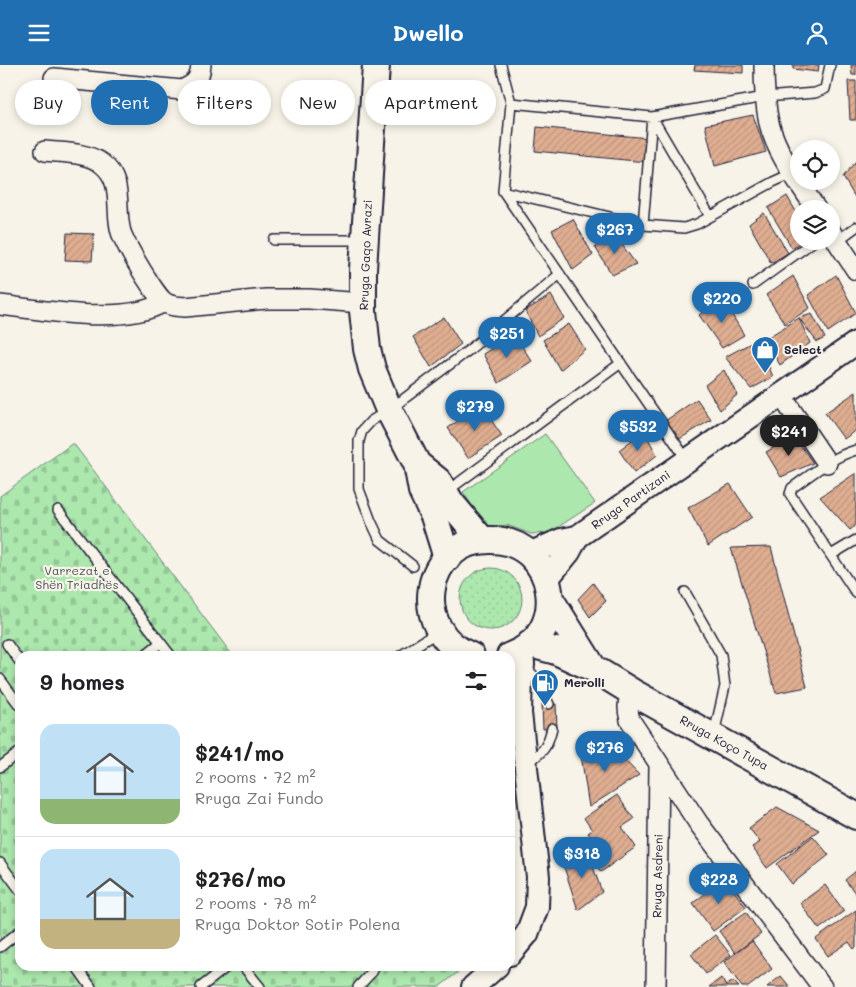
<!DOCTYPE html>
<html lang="en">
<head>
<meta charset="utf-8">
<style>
	body { margin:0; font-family:Mali,sans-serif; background:#f2f2f2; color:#202124; height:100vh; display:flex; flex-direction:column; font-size:19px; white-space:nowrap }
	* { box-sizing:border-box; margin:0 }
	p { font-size:16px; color:#757577 }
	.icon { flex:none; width:28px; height:28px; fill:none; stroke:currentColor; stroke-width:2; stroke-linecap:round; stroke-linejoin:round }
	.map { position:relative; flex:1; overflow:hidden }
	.details { position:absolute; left:15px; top:586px; width:500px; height:320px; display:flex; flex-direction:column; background:#fff; border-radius:15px; box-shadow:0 2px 8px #0003 }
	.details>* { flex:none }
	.banner { position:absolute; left:15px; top:15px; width:500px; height:45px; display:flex; gap:10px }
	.fabs { position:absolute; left:790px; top:75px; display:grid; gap:10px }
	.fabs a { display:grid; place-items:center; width:50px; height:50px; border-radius:50%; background:#fff; box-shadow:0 2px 8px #0003; font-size:25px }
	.price { position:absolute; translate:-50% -42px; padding:0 11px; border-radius:18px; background:#1f6fb2; color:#fff; font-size:16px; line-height:32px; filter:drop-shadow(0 1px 2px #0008) }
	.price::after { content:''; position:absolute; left:50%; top:30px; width:15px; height:11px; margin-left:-8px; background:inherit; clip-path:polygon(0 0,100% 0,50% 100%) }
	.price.current { background:#222; color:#fff }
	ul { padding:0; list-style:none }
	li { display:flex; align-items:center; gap:15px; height:125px; padding:0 25px }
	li+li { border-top:1px solid #e0e0e0 }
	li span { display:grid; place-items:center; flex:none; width:140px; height:100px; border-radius:15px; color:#555 }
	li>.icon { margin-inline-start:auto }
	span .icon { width:60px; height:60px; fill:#fffc; stroke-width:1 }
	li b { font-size:21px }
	h2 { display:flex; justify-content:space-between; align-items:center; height:60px; padding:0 25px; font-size:21px }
	.chip { padding:0 18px; border-radius:22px; background:#fff; box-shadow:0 2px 8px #0003; font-size:18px; line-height:45px }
	.chip.current { background:#1f6fb2; color:#fff }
	header { display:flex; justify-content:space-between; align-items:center; height:65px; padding:0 25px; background:#1f6fb2; color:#fff; font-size:22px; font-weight:800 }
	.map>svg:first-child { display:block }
	.grass { fill:url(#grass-dots); stroke:#678574 }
	.cemetery { fill:url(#cemetery-stones); stroke:#678574 }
	.green { fill:#ace8ad; stroke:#678574 }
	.building { fill:url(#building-hatch); stroke:#22223b }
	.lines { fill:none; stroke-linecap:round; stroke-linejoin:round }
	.service-casing { stroke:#22223b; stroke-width:12 }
	.minor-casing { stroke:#22223b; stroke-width:22 }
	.tertiary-casing { stroke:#22223b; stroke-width:26 }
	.secondary-casing { stroke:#22223b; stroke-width:30 }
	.service { stroke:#f7f3e8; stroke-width:9 }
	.minor { stroke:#f7f3e8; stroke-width:19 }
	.tertiary { stroke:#f7f3e8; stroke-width:22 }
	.secondary { stroke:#f7f3e8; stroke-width:26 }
	.labels { text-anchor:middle; stroke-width:4.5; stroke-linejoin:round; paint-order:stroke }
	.street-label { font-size:12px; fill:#22223b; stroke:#f7f3e8 }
	.poi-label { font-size:12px; font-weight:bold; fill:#22223b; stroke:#f7f3e8; text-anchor:start }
	.park-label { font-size:12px; fill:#445458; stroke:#f7f3e8 }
</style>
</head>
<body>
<header><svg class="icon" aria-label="menu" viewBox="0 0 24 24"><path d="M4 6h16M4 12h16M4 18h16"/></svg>Dwello<svg class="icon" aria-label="person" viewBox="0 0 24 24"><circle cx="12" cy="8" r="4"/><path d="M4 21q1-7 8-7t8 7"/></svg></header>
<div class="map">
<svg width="856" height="922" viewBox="0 0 856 922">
	<defs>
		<pattern id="grass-dots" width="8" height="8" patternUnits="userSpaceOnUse" patternTransform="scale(1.25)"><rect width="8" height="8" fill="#ace8ad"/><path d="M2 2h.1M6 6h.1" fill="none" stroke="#94c796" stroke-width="1.8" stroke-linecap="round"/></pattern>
		<pattern id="cemetery-stones" width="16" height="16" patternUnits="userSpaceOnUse" patternTransform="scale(1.25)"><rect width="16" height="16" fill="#ace8ad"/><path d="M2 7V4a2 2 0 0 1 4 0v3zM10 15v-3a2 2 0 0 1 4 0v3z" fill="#94c796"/></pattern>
		<pattern id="building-hatch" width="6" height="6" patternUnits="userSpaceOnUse" patternTransform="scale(1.25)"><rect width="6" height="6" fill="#dfae91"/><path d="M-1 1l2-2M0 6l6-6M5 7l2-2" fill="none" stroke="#bf957e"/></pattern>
	</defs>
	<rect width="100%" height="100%" fill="#f7f3e8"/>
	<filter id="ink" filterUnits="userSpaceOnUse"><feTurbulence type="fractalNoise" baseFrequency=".02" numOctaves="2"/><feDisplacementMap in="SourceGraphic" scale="10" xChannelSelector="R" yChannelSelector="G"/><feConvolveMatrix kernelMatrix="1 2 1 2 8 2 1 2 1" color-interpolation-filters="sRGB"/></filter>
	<g filter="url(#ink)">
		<path class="grass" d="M460 534a31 31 0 1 1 62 0a31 31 0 1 1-62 0Z"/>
		<path class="cemetery" d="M73 378 233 591H20V901H466L439 922H0V431Z"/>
		<path class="green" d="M545 369 595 438 549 468 531 469 507 460 487 463 463 427Z"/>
		<path class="building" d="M695 0H743V8L694 5Z
			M793 0H819L818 7 793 4Z
			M851 0H856V10H852Z
			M848 16H856V55H850Z
			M753 50 766 87 715 101 705 60Z
			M537 62 648 73 646 97 535 86Z
			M856 96V134L843 112Z
			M787 131 799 152V176H803L792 183 768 143Z
			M764 148 788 188 771 198 749 159Z
			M573 154 593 190 573 205 552 165Z
			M67 168 94 169 92 196 65 195Z
			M614 169 636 199 612 210 595 182Z
			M836 210 856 248 828 267 808 230Z
			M793 211 810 243 785 259 766 230Z
			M551 230 564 253 538 271 525 246Z
			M722 233 744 270 722 283 699 250Z
			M812 249 825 273 817 277 799 253Z
			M444 252 461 279 431 302 413 272Z
			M799 253 810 278 780 300 765 274Z
			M569 259 585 284 560 305 543 275Z
			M514 270 532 296 499 318 483 289Z
			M758 274 773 312 751 324 725 292Z
			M724 305 737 330 720 345 705 320Z
			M856 327V365L844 374 825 348Z
			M697 334 711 355 676 376 665 356Z
			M481 340 502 371 468 393 448 363Z
			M644 366 657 390 634 408 619 385Z
			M794 371 813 398 781 412 766 387Z
			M856 408V460L850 465 820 432Z
			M730 419 752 452 708 481 688 443Z
			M771 482 807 622 776 628 731 483Z
			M593 518 606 536 590 552 578 534Z
			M542 639H556L557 663 543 664Z
			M611 681 639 710 589 742 581 690Z
			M617 730 634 754 622 762 636 782 601 807 592 794 597 790 592 782 596 779 588 768 592 765 584 753Z
			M777 742 819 765 767 803 752 782 760 777 749 763Z
			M813 771 829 790 792 819 777 799Z
			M574 789 580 794 589 791 602 827 578 845 561 793Z
			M856 806V829L845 815Z
			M725 814 746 842 713 866 693 838Z
			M825 820 844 846 819 864 800 838Z
			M856 845V882L854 884 849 877 828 891 816 874Z
			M746 847 761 869 735 888 719 866Z
			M715 870 731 890 706 909 691 889Z
			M752 876 772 904 748 922H742L724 897Z
			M781 911 790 922H767Z
			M721 913 726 921 733 916 739 922H709Z"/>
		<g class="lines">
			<defs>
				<path id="service" d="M501 0 511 38 503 126 643 160 684 163 697 159 773 117 793 108
					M511 38 652 52 765 32 815 28 825 24 830 0
					M503 126 687 395
					M643 160 652 52 710 151
					M274 175H362
					M837 176 856 162
					M753 220 814 176
					M856 385C832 392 813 408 792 423L790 429 856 528
					M446 427 621 298
					M58 445 171 591
					M831 490 856 475
					M413 501 380 475 371 456 359 424V376L362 366 371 356 389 345 469 285 560 209
					M685 527 721 590 725 621 714 669
					M7 579 20 597
					M144 591 160 578
					M400 591 439 566
					M525 602 534 611 549 639
					M0 614 20 641
					M527 698C544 686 547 683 552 663
					M0 702 20 687
					M0 798 20 825
					M0 882 20 866
					M76 901 91 922
					M243 901 260 922
					M201 922 228 901
					M358 922 372 907 375 901"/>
				<path id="minor" d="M764 0C764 20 765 39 769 58 777 90 799 117 816 144
					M54 13 182 25C195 19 200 15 201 0
					M45 86C63 88 86 87 101 98 125 116 114 143 121 167 125 179 156 233 166 238 172 242 178 241 185 242L266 234H309L363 238
					M831 167 856 205
					M0 240C44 245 125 261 164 237
					M781 330 827 398
					M632 627C627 638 627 644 630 655L699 759 822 922
					M656 922 659 700"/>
				<path id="tertiary" d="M529 489 561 475 577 472 856 278
					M547 514 569 487 577 472
					M510 889 527 869 537 842 538 812 520 648 521 610 523 600 522 585
					M473 922 497 901"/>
				<path id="secondary" d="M376 0 363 204V246L367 284 372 304 389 345 417 399 422 426 434 451 447 493
					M417 399 438 416 451 438 482 475
					M550 534 593 603
					M530 579 556 586 593 603 632 627 856 751
					M471 591C409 567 422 475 490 475 557 474 573 570 510 591"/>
			</defs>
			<use href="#service" class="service-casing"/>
			<use href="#minor" class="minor-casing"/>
			<use href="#tertiary" class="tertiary-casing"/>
			<use href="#secondary" class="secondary-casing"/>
			<use href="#service" class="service"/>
			<use href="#minor" class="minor"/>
			<use href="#tertiary" class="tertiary"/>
			<use href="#secondary" class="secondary"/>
		</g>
	</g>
	<defs>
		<symbol id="shop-pin" viewBox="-11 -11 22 30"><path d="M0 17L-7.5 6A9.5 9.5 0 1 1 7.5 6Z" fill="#1f6fb2" stroke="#f7f3e8"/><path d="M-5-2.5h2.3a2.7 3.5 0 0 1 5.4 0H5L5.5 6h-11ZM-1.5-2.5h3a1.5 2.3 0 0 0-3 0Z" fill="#fff"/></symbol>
		<symbol id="fuel-pin" viewBox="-11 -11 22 30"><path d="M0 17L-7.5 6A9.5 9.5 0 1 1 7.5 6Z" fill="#1f6fb2" stroke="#f7f3e8"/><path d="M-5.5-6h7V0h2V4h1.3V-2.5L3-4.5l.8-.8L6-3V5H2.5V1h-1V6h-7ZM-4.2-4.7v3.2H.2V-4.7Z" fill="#fff"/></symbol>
	</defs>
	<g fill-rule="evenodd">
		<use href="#shop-pin" x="749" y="269" width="32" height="43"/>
		<use href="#fuel-pin" x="529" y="602" width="32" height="43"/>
	</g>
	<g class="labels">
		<g class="street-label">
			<text transform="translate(366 190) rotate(-88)" y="4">Rruga Gaqo Avrazi</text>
			<text transform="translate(631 435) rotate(-35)" y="4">Rruga Partizani</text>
			<text transform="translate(724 678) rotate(29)" y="4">Rruga Koço Tupa</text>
			<text transform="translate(658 811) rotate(-89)" y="4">Rruga Asdreni</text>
		</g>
		<g class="poi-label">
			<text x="784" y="289">Select</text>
			<text x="564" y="622">Merolli</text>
		</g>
		<g class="park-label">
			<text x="77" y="510">Varrezat e<tspan x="77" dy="14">Shën Triadhës</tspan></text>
		</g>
	</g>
</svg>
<div class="fabs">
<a><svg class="icon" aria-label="locate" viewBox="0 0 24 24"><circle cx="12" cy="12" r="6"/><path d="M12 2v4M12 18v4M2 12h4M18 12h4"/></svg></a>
<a><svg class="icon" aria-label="layers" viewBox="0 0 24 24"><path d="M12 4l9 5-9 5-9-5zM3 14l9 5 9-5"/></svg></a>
</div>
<b class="price" style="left:615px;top:190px">$267</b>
<b class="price" style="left:722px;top:259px">$220</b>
<b class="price" style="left:507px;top:294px">$251</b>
<b class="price" style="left:475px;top:367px">$279</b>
<b class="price" style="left:638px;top:387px">$532</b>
<b class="price current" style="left:789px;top:392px">$241</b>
<b class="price" style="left:605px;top:708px">$276</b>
<b class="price" style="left:582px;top:814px">$318</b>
<b class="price" style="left:719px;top:840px">$228</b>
<div class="banner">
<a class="chip">Buy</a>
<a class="chip current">Rent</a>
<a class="chip">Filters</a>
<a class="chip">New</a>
<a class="chip">Apartment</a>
</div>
<section class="details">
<h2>9 homes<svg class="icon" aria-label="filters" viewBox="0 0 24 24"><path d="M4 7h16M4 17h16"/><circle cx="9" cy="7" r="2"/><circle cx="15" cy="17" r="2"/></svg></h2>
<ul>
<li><span style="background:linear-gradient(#bfe0f5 75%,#8fb573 0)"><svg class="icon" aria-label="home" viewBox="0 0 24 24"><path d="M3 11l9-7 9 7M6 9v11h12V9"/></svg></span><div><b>$241/mo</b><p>2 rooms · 72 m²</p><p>Rruga Zai Fundo</p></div></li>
<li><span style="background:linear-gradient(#bfe0f5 70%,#c2b280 0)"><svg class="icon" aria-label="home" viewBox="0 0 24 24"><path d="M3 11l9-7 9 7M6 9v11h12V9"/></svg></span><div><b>$276/mo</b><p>2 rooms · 78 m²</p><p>Rruga Doktor Sotir Polena</p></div></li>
</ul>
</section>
</div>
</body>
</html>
